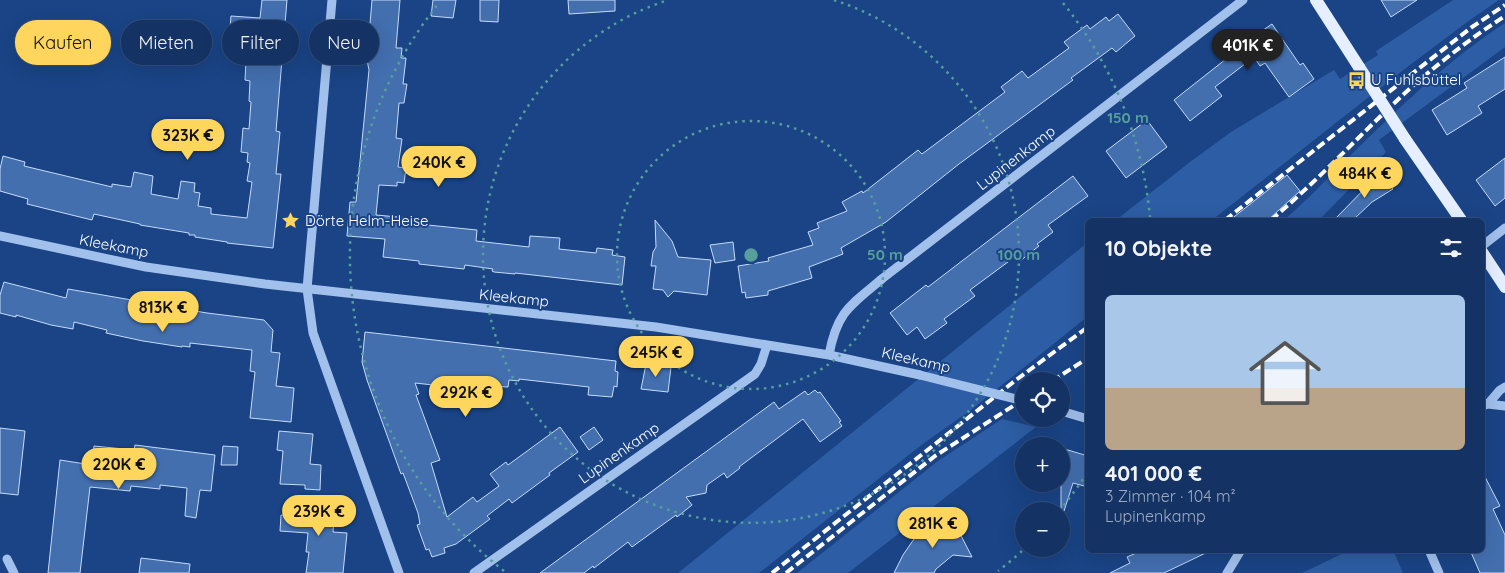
<!DOCTYPE html>
<html lang="de">
<head>
<meta charset="utf-8">
<style>
	body { margin:0; font-family:Quicksand,sans-serif; background:#213f6d; color:#f1f3f6; height:100vh; display:flex; flex-direction:column; font-size:19px; white-space:nowrap }
	* { box-sizing:border-box; margin:0 }
	p { font-size:16px; color:#9daabf }
	.icon { flex:none; width:28px; height:28px; fill:none; stroke:currentColor; stroke-width:2; stroke-linecap:round; stroke-linejoin:round }
	.map { position:relative; flex:1; overflow:hidden }
	.panel { position:absolute; left:1085px; top:218px; width:400px; height:335px; display:flex; flex-direction:column; background:#143364; border-radius:8px; box-shadow:0 5px 20px #0002,0 0 0 1px #334e78 }
	.panel>* { flex:none }
	.banner { position:absolute; left:15px; top:20px; width:475px; height:45px; display:flex; gap:10px }
	.controls { position:absolute; left:1015px; top:372px; display:grid; gap:10px }
	.controls a { display:grid; place-items:center; width:55px; height:55px; border-radius:50%; background:#143364; box-shadow:0 5px 20px #0002,0 0 0 1px #334e78; font-size:25px }
	.price { position:absolute; translate:-50% -42px; padding:0 11px; border-radius:18px; background:#fed65d; color:#111; font-size:16px; line-height:32px; filter:drop-shadow(0 1px 2px #0008) }
	.price::after { content:''; position:absolute; left:50%; top:30px; width:15px; height:11px; margin-left:-8px; background:inherit; clip-path:polygon(0 0,100% 0,50% 100%) }
	.price.selected { background:#222; color:#fff }
	ul { padding:0; list-style:none }
	li { display:grid; align-content:center; gap:10px; height:265px; padding:0 20px }
	li span { display:grid; place-items:center; height:155px; border-radius:8px; color:#555 }
	li>.icon { margin-inline-start:auto }
	span .icon { width:90px; height:90px; fill:#fffc; stroke-width:1 }
	li b { font-size:21px }
	h2 { display:flex; justify-content:space-between; align-items:center; height:60px; padding:0 20px; font-size:21px }
	.tag { padding:0 18px; border-radius:22px; background:#143364; box-shadow:0 5px 20px #0002,0 0 0 1px #334e78; font-size:18px; line-height:45px }
	.tag.selected { background:#fed65d; color:#111 }
	.map>svg:first-child { display:block }
	.green { fill:#2d5da4 }
	.building { fill:#436faf; stroke:#c6dbf9 }
	.lines { fill:none; stroke-linecap:round; stroke-linejoin:round }
	.minor { stroke:#a1c0ec; stroke-width:9 }
	.major { stroke:#e6efff; stroke-width:12 }
	.rail { stroke:#fff; stroke-width:4; stroke-dasharray:9 4; stroke-linecap:butt }
	.minor-bridge { stroke:#a1c0ec; stroke-width:9 }
	.major-bridge { stroke:#e6efff; stroke-width:12 }
	.ring { fill:none; stroke:#579f9a; stroke-width:2.5; stroke-dasharray:2.5 5 }
	.labels { text-anchor:middle; stroke-width:4; stroke-linejoin:round; paint-order:stroke }
	.poi-label { font-size:15px; fill:#fff; stroke:#1a4486; text-anchor:start }
	.street-label { font-size:15px; fill:#fff; stroke:#1a4486 }
	.centre { fill:#579f9a; stroke:#1a4486; stroke-width:2.5 }
	.ring-label { font-size:15px; text-anchor:middle; font-weight:bold; fill:#579f9a; stroke:#1a4486; stroke-width:4; stroke-linejoin:round; paint-order:stroke }
</style>
</head>
<body>
<div class="map">
<svg width="1505" height="573" viewBox="0 0 1505 573">
	<rect width="100%" height="100%" fill="#1a4486"/>
	<path class="green" d="M1453 0H1499L1467 22 1406 68 1212 220H1116L1190 162 1231 132 1334 70 1340 79 1378 55 1376 51Z
		M1505 23V47L1379 140 1386 152 1319 220H1284C1310 198 1333 172 1358 148 1404 103 1451 58 1505 23Z
		M1087 243V317L971 410 924 443 759 573H678Z
		M1002 419 1036 427 848 573H797L938 461Z
		M1350 550H1393L1403 573H1302Z"/>
	<path class="building" d="M262 0H287L276 131 280 132 276 174H281L273 248 227 243V242L195 237V235H189V233L140 225V224L94 214 92 220 27 204 28 199 0 191V169L3 156 25 162 24 166 112 187V184L131 187 134 172 153 176 151 194 178 199 181 181 195 183 194 192 200 193 198 206 211 208V214L247 218 252 182 247 181 250 163 247 162 248 153 241 152 243 128 249 129 251 102 249 101 250 81 245 80 247 41 229 39 231 16 260 18Z
		M372 0H400L396 48H402L401 58H406L403 84H407L404 103H399L396 138 402 139 398 167 406 168 404 183 397 182V186L379 185 376 215 409 218 408 223 477 230 476 241 529 247 530 236 560 238 559 249 596 253 597 248 613 250 612 255 625 257 622 285 515 273V274L494 272 492 271 493 269 465 265 464 269 419 264V261L383 257 385 239 347 236 350 202H356L369 70 367 60Z
		M433 0H456L453 18 431 16Z
		M480 0H499L498 22 480 21Z
		M568 0H615V11L569 14Z
		M1381 0H1417L1391 17Z
		M1118 14 1135 36 1116 52 1112 48 1071 78 1073 80 959 164 886 222 841 248 843 254 809 267 812 278 768 291V295L746 298 745 292 742 293 738 266 769 261 768 258 813 245 808 232 819 228 817 223 847 211 842 202 862 191 863 193 918 150 922 154 1005 92 1001 87 1022 71 1028 78 1069 48 1064 42 1087 25 1090 29 1106 17 1109 21Z
		M1272 24 1300 65 1303 63 1314 79 1289 97 1265 63 1260 66 1254 57 1215 87 1222 96 1190 121 1174 100 1245 44 1244 43Z
		M1505 57V89L1478 106 1482 113 1447 135 1432 110 1467 88 1464 83Z
		M1147 120 1167 147 1126 178 1106 151Z
		M1505 158V198L1495 206 1476 180Z
		M1379 174 1393 189 1372 202 1353 220H1334Z
		M1287 175 1300 191 1268 220H1230Z
		M1073 176 1088 196 1048 225 1053 232 1037 244 1039 246 1020 261 1016 256 970 290 975 296 944 319 947 323 925 339 917 327 907 335 890 313 926 285 928 287Z
		M655 220 672 241 678 257 711 260 707 295 674 291 668 297 663 290 653 289 656 266H651L653 252 656 247Z
		M733 242 735 260 715 263 710 245Z
		M4 282 66 298 68 289 207 313 264 320 273 330 271 352 280 353 276 386 294 388 291 422 250 418 255 372 250 371 252 350 190 343V347L182 346V347L143 341 106 333 107 330 74 322 73 329 51 325 16 315V317L0 313V295Z
		M365 332 616 361 615 371 618 372 617 387 614 386 612 397 588 395 589 387 519 379V381L509 380 508 387 489 386 488 391 415 383 419 394 416 395 440 460 431 463 447 517 473 497 477 502 499 486 490 474 506 462 508 465 560 427 578 452 549 473 550 475 512 503 509 499 487 516 490 519 456 544 444 548 445 553 432 557 429 549 426 550 417 525 420 524 418 513 403 473 401 474 367 380 362 362Z
		M646 364 671 367 668 392 641 389Z
		M815 390 818 393 820 392 841 421 839 422 842 426 820 442 803 419 739 467 740 468 727 478 724 473 707 485 706 493 686 497 692 505 677 517 676 515 632 547 628 542 594 568 593 566 584 573H540L774 402 779 409 805 391 808 395Z
		M594 427 603 440 589 450 580 437Z
		M0 428 25 431 18 495 0 493Z
		M279 431 313 434 310 464 321 465 320 490 305 489V485L280 484 283 451 277 450Z
		M135 445 215 455 211 491 200 490 196 518 185 516 187 488 160 485V489L131 486 130 491 90 487 80 573H48L60 460 92 465 94 446 134 450Z
		M223 446 238 447 237 465H221Z
		M1061 448 1088 456V487L1073 483 1064 511 1061 510Z
		M1482 471 1500 506 1493 509 1505 535V573H1480L1470 550H1482Z
		M309 498 328 500V503H335L333 532 347 533 343 573H306L309 552H306L308 533 280 531 281 515 307 517Z
		M951 516 972 557 953 555 936 569 934 573H894L903 555 914 539 935 524Z
		M1143 550H1212L1164 573H1110L1130 563 1127 557Z
		M141 558 190 564 189 573H139Z"/>
	<g class="lines">
		<path class="minor" d="M332 0 307 289 313 333 399 573
			M0 236 146 267 265 284 656 327 829 355 920 375
			M1482 246 1505 228
			M829 355C837 311 851 305 883 278L1243 0
			M1488 404 1500 390 1505 387
			M1482 406 1488 404 1505 406
			M1061 411 1088 419
			M1429 550 1439 573
			M7 559 14 573
			M474 573 755 374 761 364 767 345
			M1227 573 1241 550"/>
		<path class="major" d="M1316 0 1359 67
			M1405 139 1461 220
			M1482 252 1505 287"/>
		<path class="rail" d="M1225 220 1472 27 1505 5
			M1271 220C1322 177 1367 127 1416 83 1444 59 1474 36 1505 16
			M1052 381 1088 358
			M772 573 1016 380 1088 327
			M786 573 935 456 1024 399"/>
		<path class="minor-bridge" d="M920 375 1024 401"/>
		<path class="major-bridge" d="M1359 67 1405 139"/>
	</g>
	<g class="ring">
		<circle cx="751" cy="255" r="134"/>
		<path d="M834 0A268 268 0 1 1 668 0"/>
		<path d="M1087 473A401 401 0 0 1 1060 510M1022 551A401 401 0 0 1 998 571M504 571A401 401 0 0 1 439 3M1063 3A401 401 0 0 1 1150 217"/>
	</g>
	<defs>
		<symbol id="bus-bare" viewBox="-9 -9 18 18"><path d="M-5-6H5V4H4V6H2V4H-2V6H-4V4H-5ZM-3.5-4V0h7V-4ZM-3.5 1.2v1.5H-2V1.2ZM2 1.2v1.5H3.5V1.2Z" fill="#fed65d" stroke="#1a4486" stroke-width="2.5" paint-order="stroke"/></symbol>
		<symbol id="sight-bare" viewBox="-9 -9 18 18"><path d="M0-6L1.8-2.2L6-1.7L2.9 1.2L3.7 5.4L0 3.3L-3.7 5.4L-2.9 1.2L-6-1.7L-1.8-2.2Z" fill="#fed65d" stroke="#1a4486" stroke-width="2.5" paint-order="stroke"/></symbol>
	</defs>
	<g fill-rule="evenodd">
		<use href="#bus-bare" x="1344" y="68" width="25" height="25"/>
		<use href="#sight-bare" x="278" y="208" width="25" height="25"/>
	</g>
	<g class="labels">
		<g class="poi-label">
			<text x="1371" y="85">U Fuhlsbüttel</text>
			<text x="305" y="226">Dörte Helm-Heise</text>
		</g>
		<g class="street-label">
			<text transform="translate(1016 158) rotate(-38)" y="5">Lupinenkamp</text>
			<text transform="translate(114 246) rotate(11)" y="5">Kleekamp</text>
			<text transform="translate(514 298) rotate(6)" y="5">Kleekamp</text>
			<text transform="translate(916 360) rotate(13)" y="5">Kleekamp</text>
			<text transform="translate(619 453) rotate(-35)" y="5">Lupinenkamp</text>
		</g>
	</g>
	<circle cx="751" cy="255" r="8" class="centre"/>
	<g class="ring-label">
		<text x="1128" y="123">150 m</text>
		<text x="885" y="260">50 m</text>
		<text x="1019" y="260">100 m</text>
	</g>
</svg>
<div class="controls">
<a><svg class="icon" aria-label="locate" viewBox="0 0 24 24"><circle cx="12" cy="12" r="6"/><path d="M12 2v4M12 18v4M2 12h4M18 12h4"/></svg></a>
<a>+</a>
<a>−</a>
</div>
<b class="price selected" style="left:1248px;top:71px">401K €</b>
<b class="price" style="left:188px;top:161px">323K €</b>
<b class="price" style="left:439px;top:188px">240K €</b>
<b class="price" style="left:1365px;top:199px">484K €</b>
<b class="price" style="left:163px;top:333px">813K €</b>
<b class="price" style="left:656px;top:378px">245K €</b>
<b class="price" style="left:466px;top:418px">292K €</b>
<b class="price" style="left:119px;top:490px">220K €</b>
<b class="price" style="left:319px;top:537px">239K €</b>
<b class="price" style="left:933px;top:549px">281K €</b>
<div class="banner">
<a class="tag selected">Kaufen</a>
<a class="tag">Mieten</a>
<a class="tag">Filter</a>
<a class="tag">Neu</a>
</div>
<section class="panel">
<h2>10 Objekte<svg class="icon" aria-label="filters" viewBox="0 0 24 24"><path d="M4 7h16M4 17h16"/><circle cx="9" cy="7" r="2"/><circle cx="15" cy="17" r="2"/></svg></h2>
<ul>
<li><span style="background:linear-gradient(#a9c7e8 60%,#b9a48a 0)"><svg class="icon" aria-label="home" viewBox="0 0 24 24"><path d="M3 11l9-7 9 7M6 9v11h12V9"/></svg></span><div><b>401 000 €</b><p>3 Zimmer · 104 m²</p><p>Lupinenkamp</p></div></li>
</ul>
</section>
</div>
</body>
</html>
